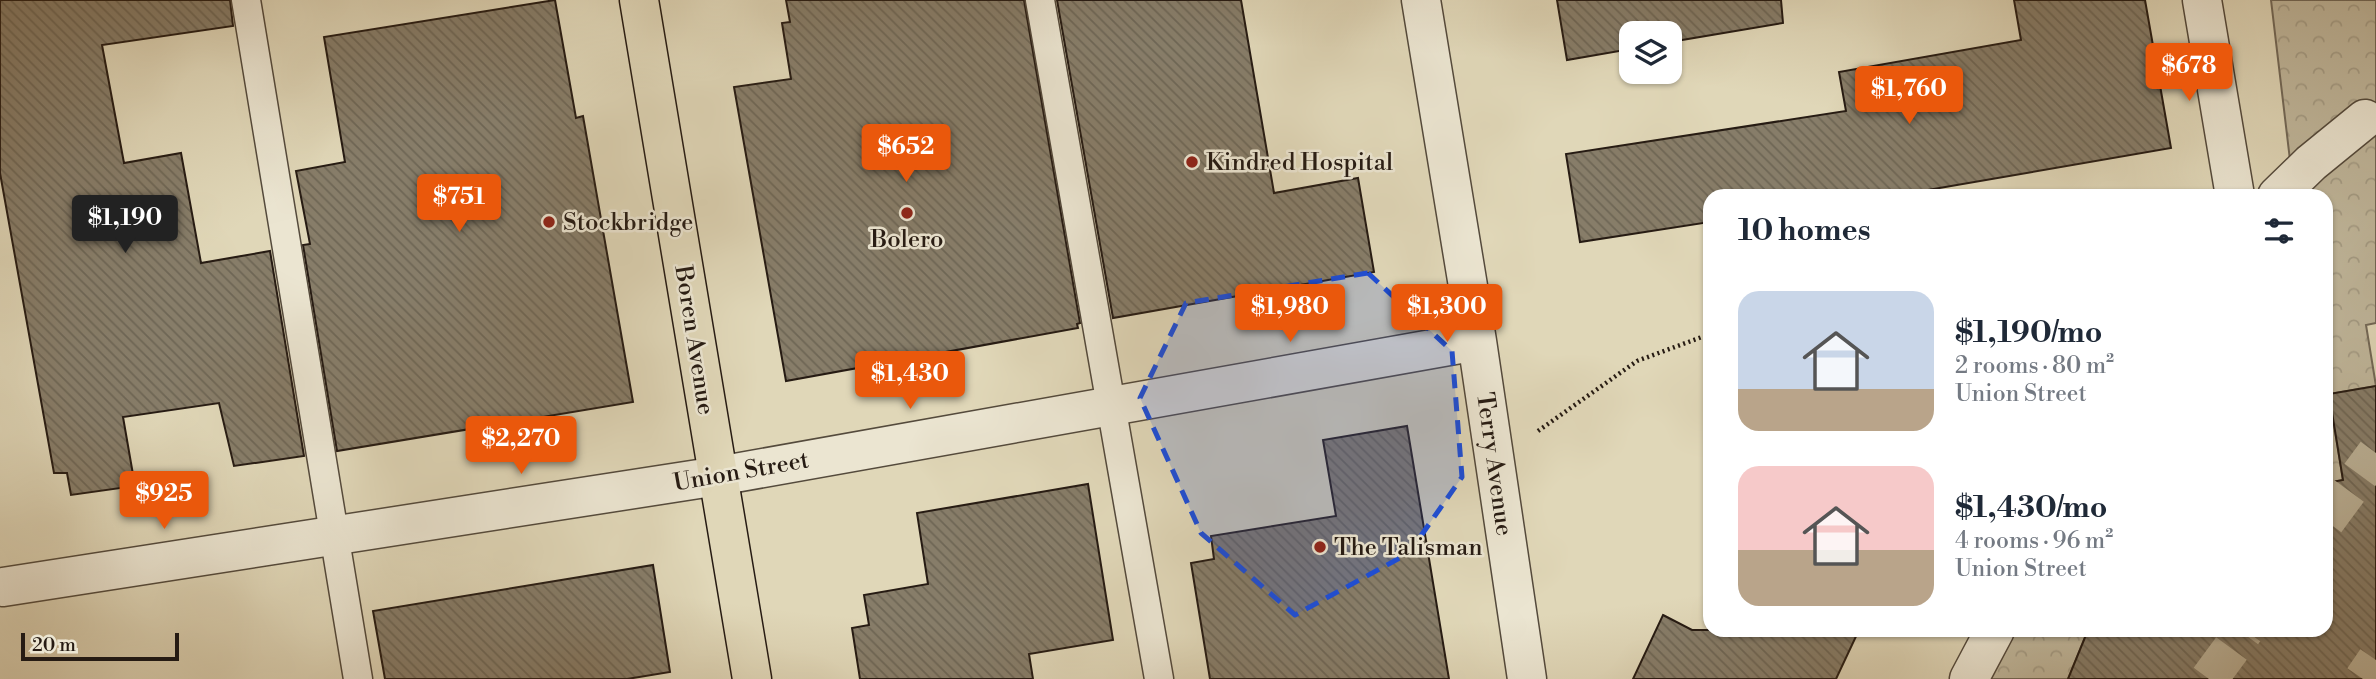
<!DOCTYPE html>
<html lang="en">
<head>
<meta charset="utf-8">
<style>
	body { margin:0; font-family:"Libre Bodoni",serif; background:#f2f2f3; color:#1f2937; height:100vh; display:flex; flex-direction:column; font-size:26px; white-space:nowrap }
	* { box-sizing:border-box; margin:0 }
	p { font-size:23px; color:#747a83 }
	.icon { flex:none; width:38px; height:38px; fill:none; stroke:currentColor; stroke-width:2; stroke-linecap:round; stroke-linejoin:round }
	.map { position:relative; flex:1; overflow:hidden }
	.panel { position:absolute; left:1703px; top:189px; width:630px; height:448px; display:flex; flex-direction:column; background:#fff; border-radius:21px; box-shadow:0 2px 5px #0004 }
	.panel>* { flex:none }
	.fabs { position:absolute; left:1619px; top:21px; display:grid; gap:14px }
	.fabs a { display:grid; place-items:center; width:63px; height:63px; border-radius:14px; background:#fff; box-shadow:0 2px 5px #0004; font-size:35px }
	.scale { position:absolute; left:21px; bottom:18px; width:158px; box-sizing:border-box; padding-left:7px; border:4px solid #261b13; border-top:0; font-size:19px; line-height:24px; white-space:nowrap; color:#261b13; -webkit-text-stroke:5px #ebe5d1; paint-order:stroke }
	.price { position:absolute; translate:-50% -60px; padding:0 16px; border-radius:7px; background:#ea580c; color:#fff; font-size:23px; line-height:46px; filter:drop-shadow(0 2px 4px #0008) }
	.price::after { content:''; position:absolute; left:50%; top:42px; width:21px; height:16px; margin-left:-10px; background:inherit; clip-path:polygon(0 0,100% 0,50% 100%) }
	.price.selected { background:#222; color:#fff }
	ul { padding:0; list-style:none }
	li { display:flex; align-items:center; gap:21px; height:175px; padding:0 35px }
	li span { display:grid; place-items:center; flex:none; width:196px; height:140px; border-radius:21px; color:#555 }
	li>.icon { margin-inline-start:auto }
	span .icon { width:84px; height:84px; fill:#fffc; stroke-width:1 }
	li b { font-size:30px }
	h2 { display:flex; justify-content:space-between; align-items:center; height:84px; padding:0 35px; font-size:30px }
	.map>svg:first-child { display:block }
	.park { fill:url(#park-crowns); stroke:#736958; stroke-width:2 }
	.building { fill:url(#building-back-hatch); stroke:#261b13; stroke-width:2 }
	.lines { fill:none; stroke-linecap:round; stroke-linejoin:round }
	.motorway-tunnel { stroke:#bbb197; stroke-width:38; stroke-dasharray:38 19; stroke-linecap:butt }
	.service-casing { stroke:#544a3c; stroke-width:31 }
	.minor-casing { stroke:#544a3c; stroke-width:41 }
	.tertiary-casing { stroke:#544a3c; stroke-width:41 }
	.primary-casing { stroke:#261b13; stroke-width:41 }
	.path { stroke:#261b13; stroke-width:4.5; stroke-dasharray:2 3.5; stroke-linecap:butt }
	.service { stroke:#ebe5d1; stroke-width:28 }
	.minor { stroke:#ebe5d1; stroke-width:38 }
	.tertiary { stroke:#ebe5d1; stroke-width:38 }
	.primary { stroke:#e0d7b8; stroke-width:38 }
	.marked { fill:#1d4ed8; fill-opacity:0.2; stroke:#1d4ed8; stroke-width:5; stroke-dasharray:14 9; stroke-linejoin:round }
	.poi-dot { fill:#8f2418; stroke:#ebe5d1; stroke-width:2.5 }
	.labels { text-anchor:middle; stroke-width:5; stroke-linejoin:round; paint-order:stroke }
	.poi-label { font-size:24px; fill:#261b13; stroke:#ebe5d1; text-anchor:start }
	.street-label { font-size:24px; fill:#261b13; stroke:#ebe5d1 }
</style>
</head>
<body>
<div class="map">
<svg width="2376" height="679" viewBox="0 0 2376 679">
	<defs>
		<pattern id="park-crowns" width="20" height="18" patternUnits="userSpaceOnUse" patternTransform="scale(1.75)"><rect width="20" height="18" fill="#c0b79c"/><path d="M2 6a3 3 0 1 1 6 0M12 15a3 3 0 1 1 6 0" fill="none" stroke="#a59d86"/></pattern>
		<pattern id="building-back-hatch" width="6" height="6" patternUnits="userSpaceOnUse" patternTransform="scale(1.75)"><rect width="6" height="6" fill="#877d69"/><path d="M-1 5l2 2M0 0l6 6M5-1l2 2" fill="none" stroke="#6e6655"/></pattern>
	</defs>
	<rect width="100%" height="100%" fill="#e0d7b8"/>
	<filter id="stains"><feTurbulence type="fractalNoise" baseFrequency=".00286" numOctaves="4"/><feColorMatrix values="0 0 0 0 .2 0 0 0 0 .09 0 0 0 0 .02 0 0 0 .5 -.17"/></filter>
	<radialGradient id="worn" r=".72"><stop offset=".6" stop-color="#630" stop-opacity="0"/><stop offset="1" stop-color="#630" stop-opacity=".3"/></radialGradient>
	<path class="park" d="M2271 0H2376V323L2366 325 2376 386 2329 394 2343 480 2326 483V196H2266L2292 177Z
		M1992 630H2088L2068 679H1965Z"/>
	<path class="building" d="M0 0H230L233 26 102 45 124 163 181 153 201 263 270 251 304 456 234 466 219 403 123 417 135 486 71 495 67 473H54L0 173Z
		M555 0 576 118 583 116 633 402 337 451 303 245 310 244 296 171 345 162 324 37Z
		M786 0H1024L1080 323 1077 324 1078 328 786 381 734 87 791 79 782 23 790 22Z
		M1057 0H1241L1274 193 1358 178 1374 272 1113 318Z
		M1557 0H1781L1783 23 1670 42V33H1631V49L1567 60Z
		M2014 0H2145L2171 148 1893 196H1710V222L1580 242 1566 154 1846 111 1839 72 2021 40Z
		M2376 386V679H2068L2088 630H2326V483L2343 480 2329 394Z
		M1407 426 1449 679H1210L1191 563 1214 559 1211 536 1336 516 1323 440Z
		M1088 484 1113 640 1029 654 1033 679H860L852 628 869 625 864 595 928 584 917 513Z
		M653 565 670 672 627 679H385L373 611Z
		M1663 615 1692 630H1859L1836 679H1633Z"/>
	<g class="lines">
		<path class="motorway-tunnel" d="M2326 521 2376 453
			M2209 679 2245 630
			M2363 679 2376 660"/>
		<defs>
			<path id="service" d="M246 0 358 679
				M1040 0 1159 679"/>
			<path id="minor" d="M1421 0 1477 341 1527 679
				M2202 0 2235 196
				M3 587 718 476 1477 341"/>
			<path id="tertiary" d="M2277 196 2311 163 2365 119
				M1969 679 1995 630"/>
			<path id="primary" d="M639 0 752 679"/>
		</defs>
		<use href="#service" class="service-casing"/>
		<use href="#minor" class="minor-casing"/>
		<use href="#tertiary" class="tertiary-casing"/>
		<use href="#primary" class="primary-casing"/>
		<path class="path" d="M1538 431 1637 361 1710 334"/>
		<use href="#service" class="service"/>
		<use href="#minor" class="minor"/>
		<use href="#tertiary" class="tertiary"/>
		<use href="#primary" class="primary"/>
	</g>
	<path class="marked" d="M1368 273 1452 351 1462 477 1409 553 1295 615 1201 533 1140 398 1186 303Z"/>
	<g class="poi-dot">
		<circle cx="1192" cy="162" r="7"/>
		<circle cx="907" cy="213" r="7"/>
		<circle cx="549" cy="222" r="7"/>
		<circle cx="1320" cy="547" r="7"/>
	</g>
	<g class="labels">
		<g class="poi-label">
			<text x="1206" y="170">Kindred Hospital</text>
			<text x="563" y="230">Stockbridge</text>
			<text x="907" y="247" text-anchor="middle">Bolero</text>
			<text x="1334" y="555">The Talisman</text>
		</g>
		<g class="street-label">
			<text transform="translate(695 340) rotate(81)" y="8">Boren Avenue</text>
			<text transform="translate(1495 464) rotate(82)" y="8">Terry Avenue</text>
			<text transform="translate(741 471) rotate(-10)" y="8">Union Street</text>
		</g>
	</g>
	<rect width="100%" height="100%" filter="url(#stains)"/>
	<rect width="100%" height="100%" fill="url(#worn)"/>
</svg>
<div class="fabs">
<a><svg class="icon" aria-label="layers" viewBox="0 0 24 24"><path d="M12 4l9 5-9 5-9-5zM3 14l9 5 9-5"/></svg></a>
</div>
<div class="scale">20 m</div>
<b class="price" style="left:2189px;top:103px">$678</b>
<b class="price" style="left:1909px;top:126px">$1,760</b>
<b class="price" style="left:906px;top:184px">$652</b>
<b class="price" style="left:459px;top:234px">$751</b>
<b class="price selected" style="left:125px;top:255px">$1,190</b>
<b class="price" style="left:1290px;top:344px">$1,980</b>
<b class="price" style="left:1447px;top:344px">$1,300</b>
<b class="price" style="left:910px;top:411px">$1,430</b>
<b class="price" style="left:521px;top:476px">$2,270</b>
<b class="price" style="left:164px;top:531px">$925</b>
<section class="panel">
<h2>10 homes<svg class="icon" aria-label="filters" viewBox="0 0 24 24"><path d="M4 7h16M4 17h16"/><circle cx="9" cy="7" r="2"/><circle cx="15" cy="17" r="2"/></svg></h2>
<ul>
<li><span style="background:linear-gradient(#c9d6e8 70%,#b9a48a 0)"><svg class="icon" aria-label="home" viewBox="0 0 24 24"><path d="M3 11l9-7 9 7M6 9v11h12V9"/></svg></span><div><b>$1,190/mo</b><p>2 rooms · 80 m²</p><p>Union Street</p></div></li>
<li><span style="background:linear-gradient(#f6c9c9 60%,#b9a48a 0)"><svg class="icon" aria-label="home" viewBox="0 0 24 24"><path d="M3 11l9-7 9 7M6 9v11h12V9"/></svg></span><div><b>$1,430/mo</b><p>4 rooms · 96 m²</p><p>Union Street</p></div></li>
</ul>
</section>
</div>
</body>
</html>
